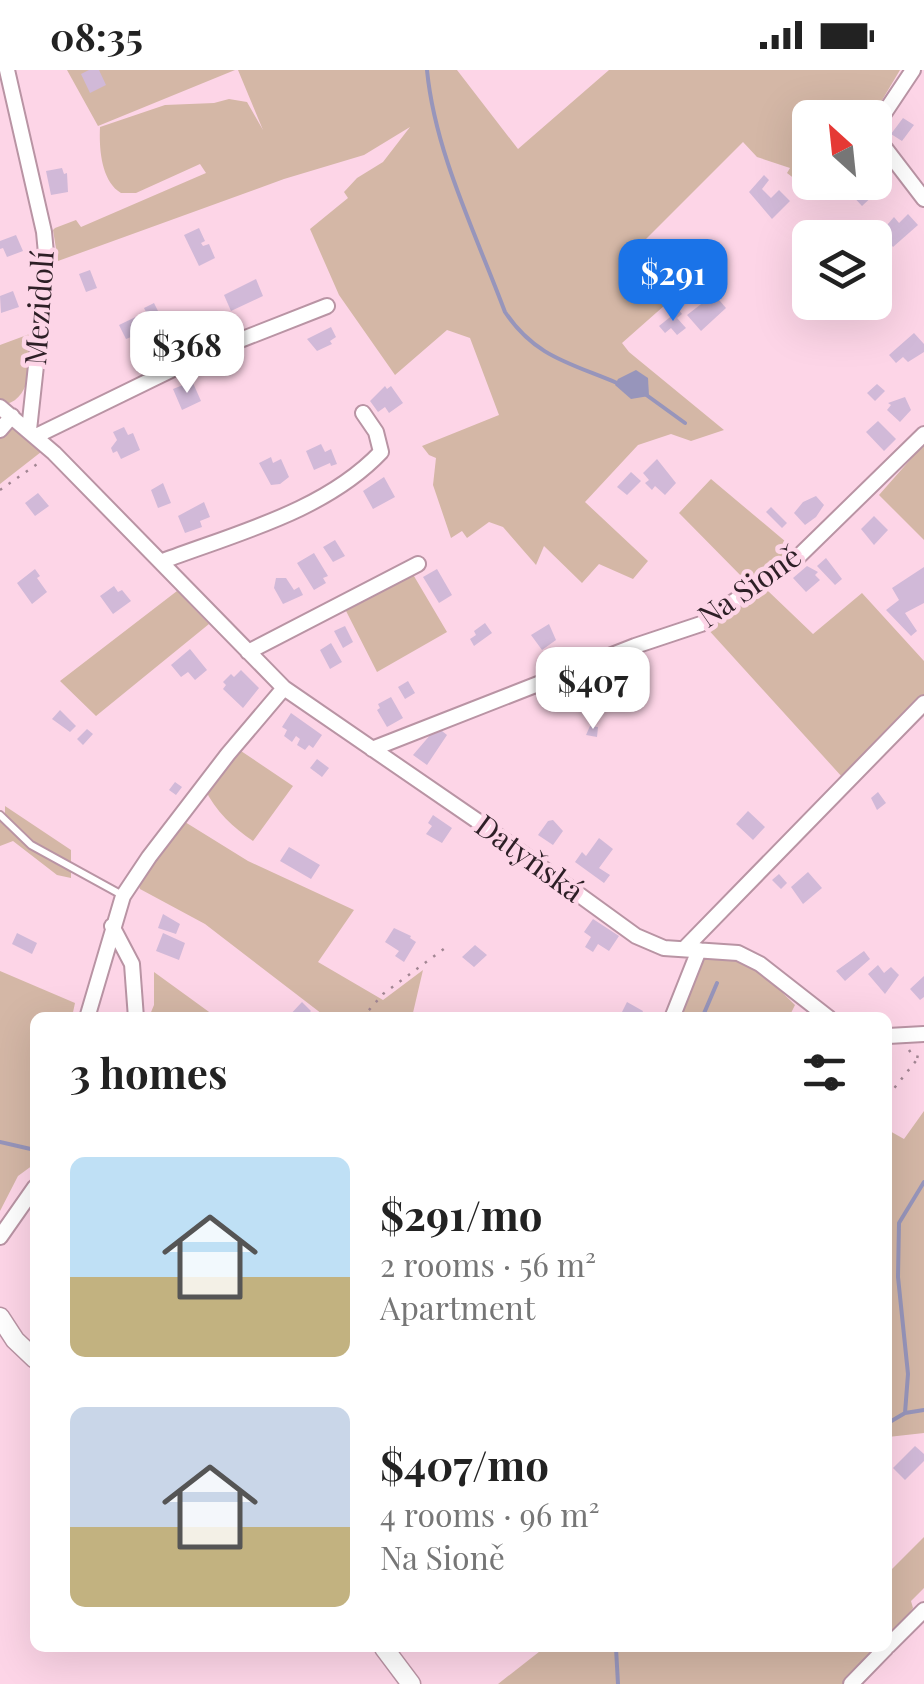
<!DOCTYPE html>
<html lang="en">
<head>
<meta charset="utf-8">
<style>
	body { margin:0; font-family:"Playfair Display",serif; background:#f2f2f2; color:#222; height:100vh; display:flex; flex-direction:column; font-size:38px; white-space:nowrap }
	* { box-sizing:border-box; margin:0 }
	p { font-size:32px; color:#767676 }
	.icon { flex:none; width:55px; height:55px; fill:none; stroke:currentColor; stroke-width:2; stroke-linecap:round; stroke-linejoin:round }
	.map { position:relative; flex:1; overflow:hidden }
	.details { position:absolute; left:30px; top:942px; width:862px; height:640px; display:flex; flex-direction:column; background:#fff; border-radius:15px; box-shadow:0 10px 40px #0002 }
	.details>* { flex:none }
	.needle { width:65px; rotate:333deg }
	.tools { position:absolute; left:792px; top:30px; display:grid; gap:20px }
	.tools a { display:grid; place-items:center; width:100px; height:100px; border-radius:15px; background:#fff; box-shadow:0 10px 40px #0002; font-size:50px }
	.price { position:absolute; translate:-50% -85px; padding:0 22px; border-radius:20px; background:#fff; color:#222; font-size:32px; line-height:65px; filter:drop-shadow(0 2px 5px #0008) }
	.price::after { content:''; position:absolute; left:50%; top:60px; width:30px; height:22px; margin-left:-15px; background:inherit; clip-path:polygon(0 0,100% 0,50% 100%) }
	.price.on { background:#1a73e8; color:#fff }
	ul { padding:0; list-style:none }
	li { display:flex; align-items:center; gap:30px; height:250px; padding:0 40px }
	li span { display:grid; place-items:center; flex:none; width:280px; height:200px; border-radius:15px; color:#555 }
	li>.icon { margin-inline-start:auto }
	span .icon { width:120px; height:120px; fill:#fffc; stroke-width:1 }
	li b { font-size:42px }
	h2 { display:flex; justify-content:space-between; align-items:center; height:120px; padding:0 40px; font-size:42px }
	.status { display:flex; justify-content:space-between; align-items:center; height:70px; padding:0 50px; background:#fff; direction:ltr }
	.status svg { height:28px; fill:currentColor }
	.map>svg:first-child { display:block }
	.green { fill:#d4b7a6 }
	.water { fill:#9795bb }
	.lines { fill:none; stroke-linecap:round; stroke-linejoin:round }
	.stream { stroke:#9795bb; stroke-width:4 }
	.building { fill:#d1b9d8 }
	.service-casing { stroke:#b994a4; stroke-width:10 }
	.minor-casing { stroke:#b994a4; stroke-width:18 }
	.tertiary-casing { stroke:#b994a4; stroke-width:21 }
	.path { stroke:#a28693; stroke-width:2.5; stroke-dasharray:2.5 8; stroke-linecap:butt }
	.service { stroke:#fff; stroke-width:6 }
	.minor { stroke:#fff; stroke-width:14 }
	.tertiary { stroke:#fff; stroke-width:18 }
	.labels { text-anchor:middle; stroke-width:9; stroke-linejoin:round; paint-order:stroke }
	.street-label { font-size:30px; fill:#2d1f26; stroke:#fdd5e7 }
</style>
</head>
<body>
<div class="status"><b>08:35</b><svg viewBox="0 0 49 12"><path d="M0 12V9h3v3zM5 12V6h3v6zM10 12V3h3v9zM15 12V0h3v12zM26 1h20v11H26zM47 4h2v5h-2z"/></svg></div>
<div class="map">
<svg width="924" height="1614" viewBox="0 0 924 1614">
	<rect width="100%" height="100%" fill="#fdd5e7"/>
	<path class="green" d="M67 0H235L98 56Z
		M238 0H457L518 79 609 0H900L872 47 810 48V112L819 113H800L787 103 790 98 757 87 743 72 643 172 682 220 622 273 629 282 724 360 691 371 671 364 638 375 585 432 648 491 633 509 599 494 582 513 544 476 536 495 503 457 489 452 467 468 462 461 451 468 433 415 436 388 429 385 422 376 499 345 470 268 447 260 395 305 339 225 310 159 348 128 344 122 357 108 383 92 410 57 364 85 284 109 58 191 53 160 55 158 76 150 81 157 206 103 200 94 136 123H121C101 111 99 78 100 57L165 35 214 33 229 29 247 32 263 60Z
		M35 262C31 285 33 328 6 334L0 330V275Z
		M12 357 41 382 0 414V366Z
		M924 374V470L879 425Z
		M711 409 786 472 792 483 748 513 679 443Z
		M411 501 447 562 377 602 344 537Z
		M767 520 813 564 862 523 924 591V625L843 708 705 556Z
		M177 521 209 554 96 646 60 611Z
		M238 679 293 716 253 771C234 758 215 741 205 719Z
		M5 736 71 780V808L57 805 13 771 0 776V752L5 750Z
		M185 752 248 791 354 840 318 892 383 930 423 900 412 947H326L205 854 140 819 136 806Z
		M699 880 751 892 795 935 789 947 673 948Z
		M0 901 75 933 72 947 35 948V974L30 981 35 1027V1089L33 1095 18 1106 0 1141Z
		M154 902 216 947H149L154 935Z
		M924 1041V1363L888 1367V1060L904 1069Z
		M924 1467V1518L911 1531 913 1538 888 1569V1497L891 1500Z
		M544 1578H879L844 1614H498Z"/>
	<path class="water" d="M636 300 648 308 649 326 631 329 615 315 618 309Z"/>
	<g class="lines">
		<path class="stream" d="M427 0C435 83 476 164 505 242 535 287 570 293 617 313
			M645 324 685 353
			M702 948 717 913
			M0 1072 35 1080
			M905 1343 908 1304 898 1207 899 1153 924 1112
			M888 1353 905 1343 924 1340
			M616 1578 618 1614"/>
	</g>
	<path class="building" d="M89 0H99L106 15 90 23 81 4Z
		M903 48 914 55 902 71 891 64Z
		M62 98 64 104 67 103 68 122 51 125 46 101Z
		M764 105 769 110 762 119 771 128 779 120 790 131 772 149 749 122Z
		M859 112H878L874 117 878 121 862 136 849 122Z
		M908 144 918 155 893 177 881 162 894 147 899 153Z
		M199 158 205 171 201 173 203 176 209 174 215 188 199 196 184 165Z
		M16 165 23 181 7 187 3 178 0 179V171Z
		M90 200 97 218 86 222 79 204Z
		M256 209 263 226 231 241 224 225Z
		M13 221 19 237 1 243 0 226Z
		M714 224 726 238 701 261 687 245Z
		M154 233 159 243 150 248 154 258 126 269 119 255 146 242 144 238Z
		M679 240 682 244 677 248 686 258 677 265 671 258 665 263 659 256Z
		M331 257 336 267 330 271 332 274 317 281 307 269Z
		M914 263 924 274V282L908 292 903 287 896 293 889 285Z
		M188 313H193L201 331 182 340 173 319Z
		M877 314 885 321 875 331 867 323Z
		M385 316 387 319 391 316 403 333 389 343 385 337 378 342 370 331Z
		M905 327 911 340 900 352 887 340 891 335 888 333Z
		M878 351 896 369 884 381 866 362Z
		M124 357 128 365 133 363 140 380 121 389 117 381 113 383 111 378 117 370 113 362Z
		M321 374 325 382 331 379 337 394 331 396 330 393 314 400 306 381Z
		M271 387 273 393 281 389 289 407 280 414 271 415 259 393Z
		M657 389 676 413 665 425 655 416 652 420 645 413 649 410 643 403Z
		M631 402 641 411 627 425 617 417Z
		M384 407 395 427 373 439 363 421Z
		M163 413 171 433 158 438 151 420Z
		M38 423 49 436 35 446 25 433Z
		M816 426 824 435 816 447 805 455 794 443 803 432Z
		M204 432 210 447 200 451 202 457 185 463 178 446Z
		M771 437 787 453 782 458 766 442Z
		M874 446 888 460 874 475 861 459Z
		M335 470 345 486 333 492 323 477Z
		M314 483 328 506 323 508 326 513 314 520 297 493Z
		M826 488 842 509 835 515 817 496Z
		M807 496 818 502 815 505 820 510 806 522 793 508Z
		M924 497V533L905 543 917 561 911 566 886 540 899 530 892 518Z
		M35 499 40 506 37 508 47 522 32 534 17 513Z
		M437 499 452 525 439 533 423 507Z
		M276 508H286L294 520 299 517 303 525 283 534 274 518Z
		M114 516 118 522 122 520 131 531 113 544 100 526Z
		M485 553 492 563 474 576 470 569 476 565 474 561Z
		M549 554 556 570 542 580 531 565Z
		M345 556 353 572 343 578 334 561Z
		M331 573 342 592 330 599 320 580Z
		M190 579 207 600 195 610 188 602 181 607 171 595Z
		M241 600 259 618 243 638 223 619 226 615 223 612 231 604 234 607Z
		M408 611 415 623 405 629 398 617Z
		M391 627 403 648 387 657 377 640 380 638 378 634Z
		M60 640 76 656 70 662 52 649Z
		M291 643 322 665 313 678 309 675 305 680 297 675 300 669 296 666 292 672 284 666 287 660 282 657Z
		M590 656 598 657 597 667 586 665Z
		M437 657 447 665 427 695 413 685Z
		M87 659 93 664 83 675 77 669Z
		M317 689 329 698 322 707 310 698Z
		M175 712 182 717 176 725 169 720Z
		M878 722 886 733 877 740 871 728Z
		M748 741 765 757 753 770 736 754Z
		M433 745 452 758 442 773 426 764 432 756 428 753Z
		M553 750 563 761 553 775 538 765 548 751Z
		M599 768 613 779 599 798 610 805 604 813 575 792 582 782 586 786Z
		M289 777 320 795 311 809 280 791Z
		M808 802 822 818 803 834 791 817Z
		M779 804 787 813 781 819 772 810Z
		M163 844 180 854 176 864 158 858Z
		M593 849 619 866 609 881 598 874 593 882 585 877 591 867 584 862Z
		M394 858 411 866 410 868 416 872 404 892 395 886 399 881 385 872Z
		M17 863 37 873 32 884 12 874Z
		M163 863 185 873 179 890 156 881Z
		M475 875 487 885 474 897 462 887Z
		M864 881 870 889 845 911 836 901Z
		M878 895 884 903 891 897 899 905 885 924 868 904Z
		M924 906V927L920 930 910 919Z
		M302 932 311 941 304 948H287Z
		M627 932 643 941 640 948H619Z
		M915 1376 924 1384V1391L905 1410 893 1398Z"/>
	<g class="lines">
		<defs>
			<path id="service" d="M0 745 31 775 122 825"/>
			<path id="minor" d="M7 0 44 162 47 194 29 360
				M875 57 913 0
				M875 65 924 129
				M0 337 54 383 284 618 476 750 636 866 664 878 738 883 760 894 829 948
				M0 360 12 346
				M36 366 202 285 327 236
				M163 491C237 463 325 441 381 382L376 362 363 343
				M248 582 418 494
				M372 679 635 576 701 554 797 488 924 364
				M112 856 132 894 136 948
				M684 879 924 633
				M87 948 123 826 149 787 228 684 284 618
				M672 948 699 880
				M888 966 924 964
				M0 1167 35 1117
				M888 1576 924 1540
				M851 1614 886 1578"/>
			<path id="tertiary" d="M0 1247 15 1270 35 1289
				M384 1578 411 1614"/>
		</defs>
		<use href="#service" class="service-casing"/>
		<use href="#minor" class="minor-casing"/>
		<use href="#tertiary" class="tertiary-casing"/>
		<path class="path" d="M0 420 40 392
			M362 948 383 924 449 875
			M32 963 35 975
			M909 980 913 986 924 988
			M888 1026 919 987"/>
		<use href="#service" class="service"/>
		<use href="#minor" class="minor"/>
		<use href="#tertiary" class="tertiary"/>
	</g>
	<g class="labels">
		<g class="street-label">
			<text transform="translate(40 238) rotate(-86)" y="10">Mezidolí</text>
			<text transform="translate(750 517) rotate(-35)" y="10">Na Sioně</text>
			<text transform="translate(529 789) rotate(36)" y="10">Datyňská</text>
		</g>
	</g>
</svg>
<div class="tools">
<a><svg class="needle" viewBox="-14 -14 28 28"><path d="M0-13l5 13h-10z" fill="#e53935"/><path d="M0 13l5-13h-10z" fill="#767676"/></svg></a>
<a><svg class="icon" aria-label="layers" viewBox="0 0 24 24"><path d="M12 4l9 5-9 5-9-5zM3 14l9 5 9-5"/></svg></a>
</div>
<b class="price on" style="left:673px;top:254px">$291</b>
<b class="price" style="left:187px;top:326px">$368</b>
<b class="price" style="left:593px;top:662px">$407</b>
<section class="details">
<h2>3 homes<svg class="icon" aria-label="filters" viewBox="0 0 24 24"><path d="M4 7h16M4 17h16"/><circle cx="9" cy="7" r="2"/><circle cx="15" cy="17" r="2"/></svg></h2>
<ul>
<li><span style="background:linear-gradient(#bfe0f5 60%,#c2b280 0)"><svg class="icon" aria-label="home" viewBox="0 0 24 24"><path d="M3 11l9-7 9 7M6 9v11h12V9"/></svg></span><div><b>$291/mo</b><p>2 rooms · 56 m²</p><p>Apartment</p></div></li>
<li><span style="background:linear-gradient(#c9d6e8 60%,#c2b280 0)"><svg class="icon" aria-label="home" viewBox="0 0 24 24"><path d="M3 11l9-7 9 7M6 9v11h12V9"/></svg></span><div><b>$407/mo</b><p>4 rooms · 96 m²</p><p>Na Sioně</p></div></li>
</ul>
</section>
</div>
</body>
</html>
